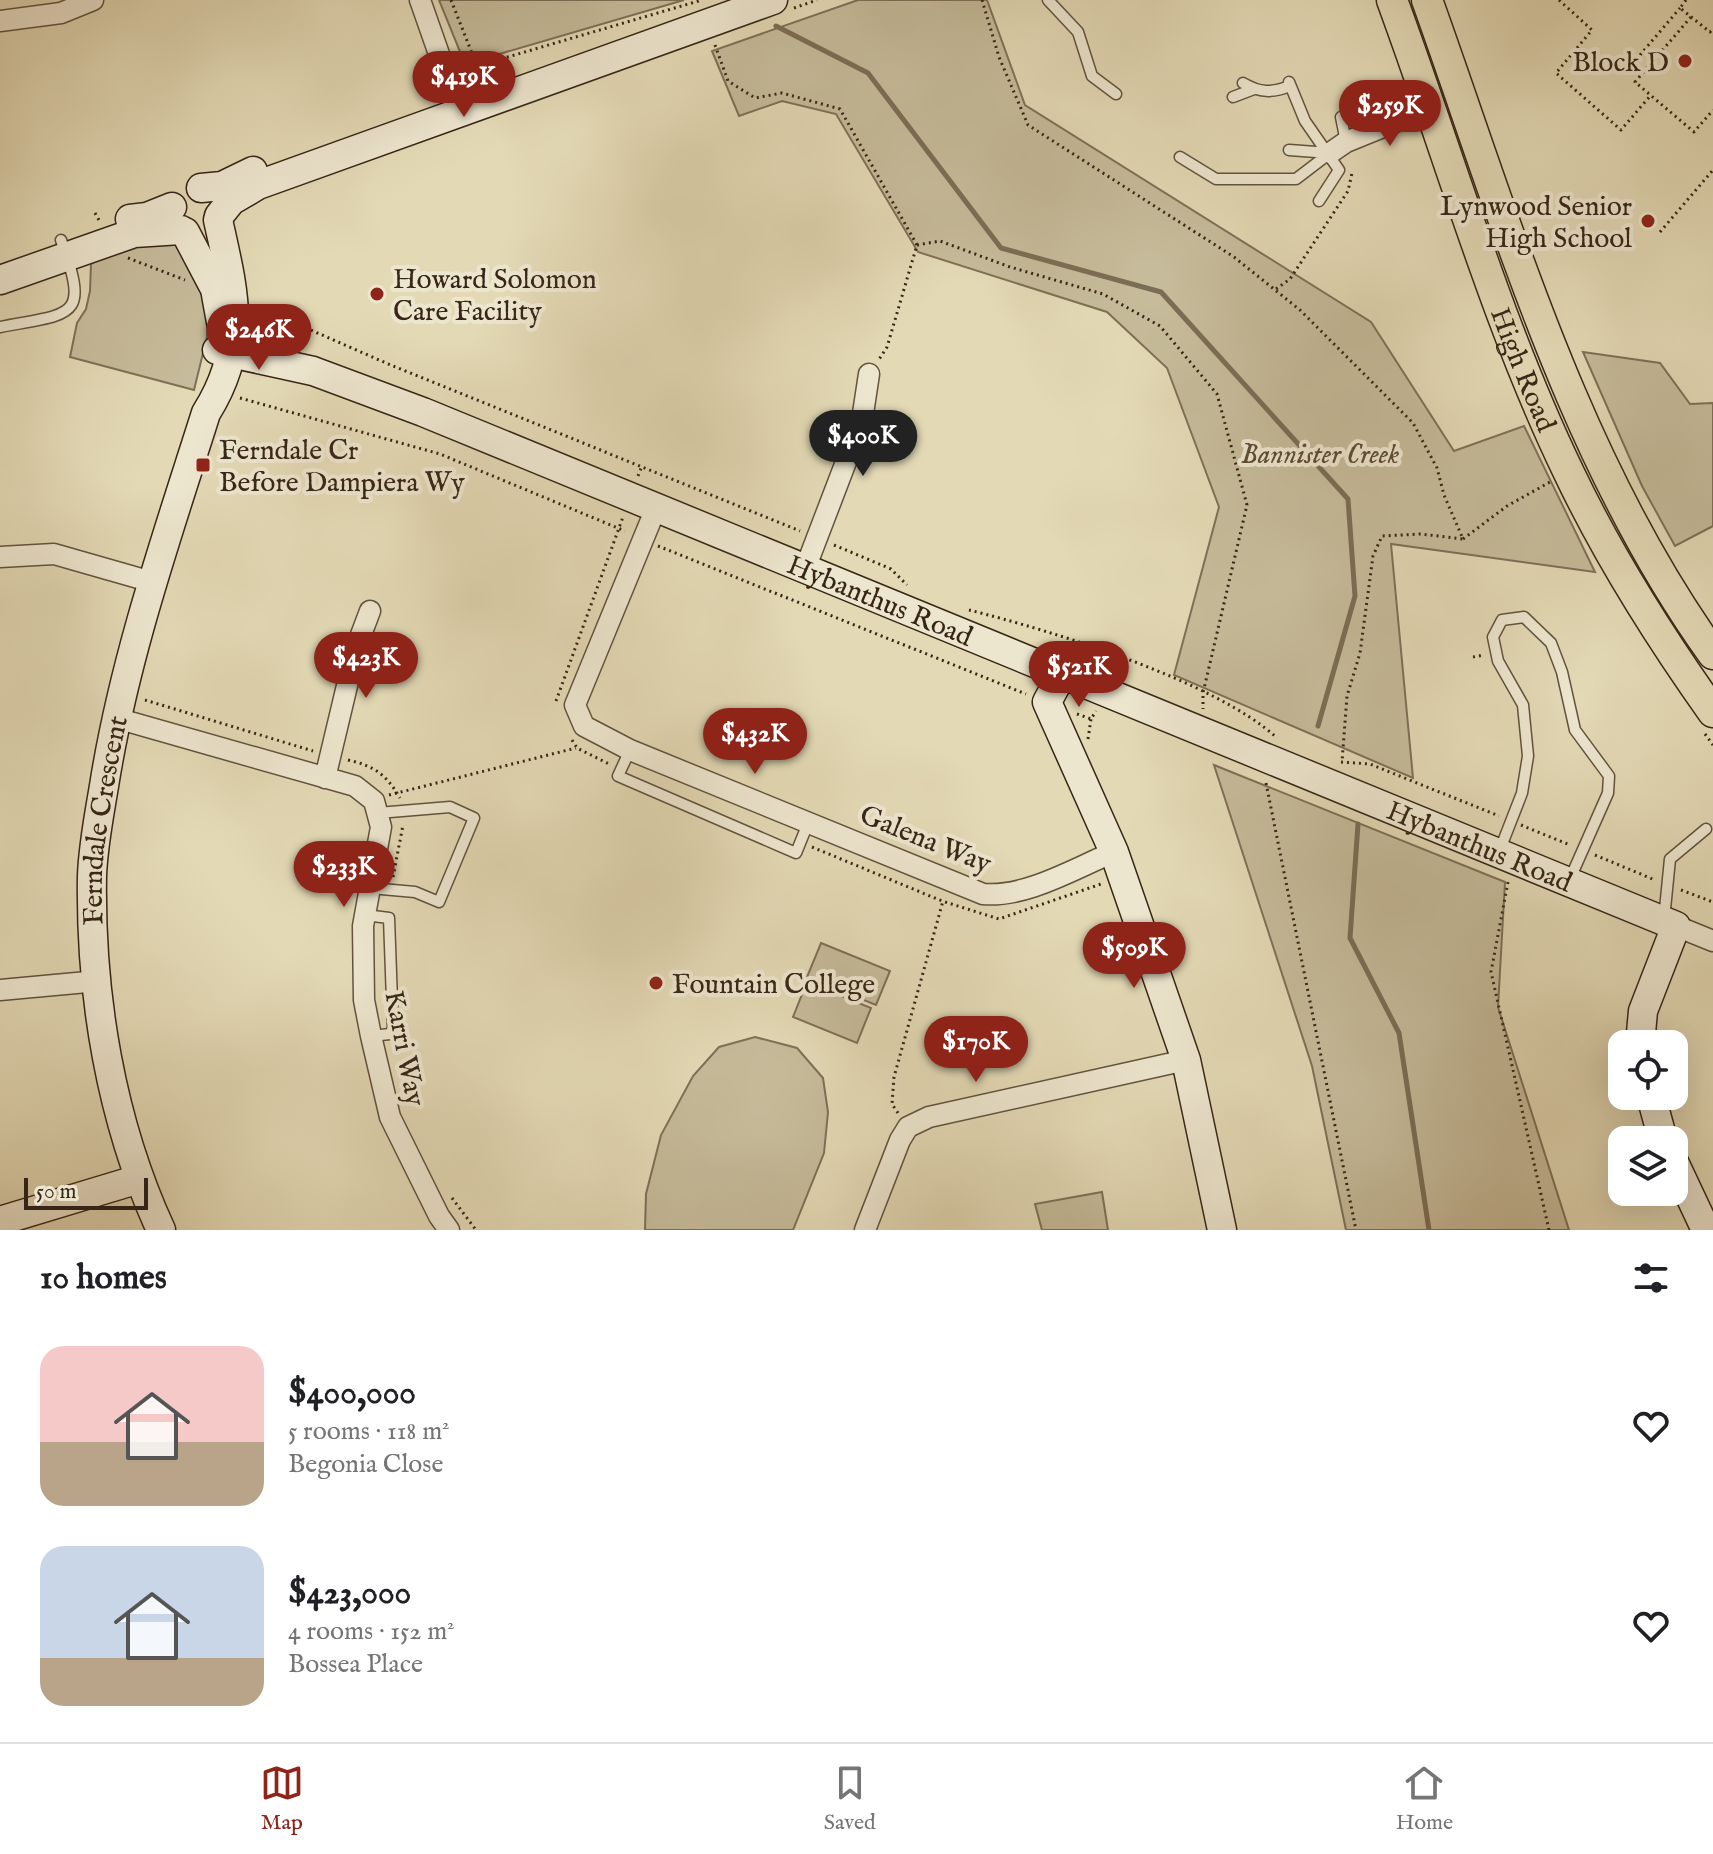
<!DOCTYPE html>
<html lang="en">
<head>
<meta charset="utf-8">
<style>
	body { margin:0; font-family:"IM FELL English",serif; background:#f2f2f2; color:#202124; height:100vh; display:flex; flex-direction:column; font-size:30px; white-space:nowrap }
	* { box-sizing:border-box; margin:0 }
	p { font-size:26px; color:#757577 }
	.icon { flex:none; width:44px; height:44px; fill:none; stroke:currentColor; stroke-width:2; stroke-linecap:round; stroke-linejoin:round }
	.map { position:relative; height:1230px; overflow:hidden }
	.sheet { display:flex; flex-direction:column; background:#fff; flex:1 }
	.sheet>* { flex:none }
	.controls { position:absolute; left:1608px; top:1030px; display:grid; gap:16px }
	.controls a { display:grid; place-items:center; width:80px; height:80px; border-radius:16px; background:#fff; box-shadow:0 8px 32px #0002; font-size:40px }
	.scale { position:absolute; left:24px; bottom:20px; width:124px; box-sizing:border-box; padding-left:8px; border:4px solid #372616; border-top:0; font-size:22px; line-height:28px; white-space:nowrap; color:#372616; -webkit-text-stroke:6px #ede6cf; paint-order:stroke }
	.price { position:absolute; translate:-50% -68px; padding:0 18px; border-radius:28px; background:#8f2418; color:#fff; font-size:26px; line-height:52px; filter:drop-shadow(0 2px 4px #0008) }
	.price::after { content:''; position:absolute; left:50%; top:48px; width:24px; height:18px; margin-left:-12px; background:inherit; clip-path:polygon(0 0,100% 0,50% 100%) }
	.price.current { background:#222; color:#fff }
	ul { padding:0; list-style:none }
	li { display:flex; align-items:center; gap:24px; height:200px; padding:0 40px }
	li span { display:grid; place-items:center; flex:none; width:224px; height:160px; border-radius:24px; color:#555 }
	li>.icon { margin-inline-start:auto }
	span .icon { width:96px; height:96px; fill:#fffc; stroke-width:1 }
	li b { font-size:34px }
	h2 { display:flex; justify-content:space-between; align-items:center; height:96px; padding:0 40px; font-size:34px }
	.dock { display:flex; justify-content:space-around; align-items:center; height:112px; border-top:2px solid #e0e0e0; background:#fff; font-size:22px; color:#757577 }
	.dock a { display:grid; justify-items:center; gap:4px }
	.dock .current { color:#8f2418 }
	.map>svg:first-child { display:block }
	.green { fill:#c6bb9a; stroke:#7e7058; stroke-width:2 }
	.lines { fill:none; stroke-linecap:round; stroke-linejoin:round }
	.stream { stroke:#7b6d55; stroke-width:5 }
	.lane-casing { stroke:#62533e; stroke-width:13 }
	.street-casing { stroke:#62533e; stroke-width:23 }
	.secondary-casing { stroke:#372616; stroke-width:31 }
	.primary-casing { stroke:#372616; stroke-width:33 }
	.path { stroke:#372616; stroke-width:3; stroke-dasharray:2 4; stroke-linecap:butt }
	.lane { stroke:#ede6cf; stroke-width:10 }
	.street { stroke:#ede6cf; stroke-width:20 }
	.secondary { stroke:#ede6cf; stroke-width:28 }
	.primary { stroke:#e3d9b5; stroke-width:30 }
	.poi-dot { fill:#8f2418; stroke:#ede6cf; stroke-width:3 }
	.labels { text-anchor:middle; stroke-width:8; stroke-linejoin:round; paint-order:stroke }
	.poi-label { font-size:28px; fill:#372616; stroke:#ede6cf; text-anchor:start }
	.street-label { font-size:28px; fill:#372616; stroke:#ede6cf }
	.park-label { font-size:28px; font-style:italic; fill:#5b4b37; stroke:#ede6cf }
</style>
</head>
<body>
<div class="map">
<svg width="1713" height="1230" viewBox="0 0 1713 1230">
	<rect width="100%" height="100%" fill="#e3d9b5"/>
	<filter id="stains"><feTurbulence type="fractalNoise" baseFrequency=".0025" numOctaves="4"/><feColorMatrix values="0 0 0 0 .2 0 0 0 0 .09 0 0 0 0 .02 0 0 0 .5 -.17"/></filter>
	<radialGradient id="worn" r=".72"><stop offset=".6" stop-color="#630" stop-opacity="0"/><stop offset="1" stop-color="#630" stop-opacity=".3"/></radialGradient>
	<path class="green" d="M439 0H684L465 64Z
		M858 0H987L1025 105 1371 322 1454 451 1524 426 1595 572 1391 544 1413 778 1174 675 1219 507 1167 368 1107 312 918 252 836 114 782 101 739 116 712 51Z
		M176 241 207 305V337L194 390 70 357 77 323 86 309 90 291 91 264C113 246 148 242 176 241Z
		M1583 352 1660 363 1690 404 1713 403V526L1675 546 1642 486Z
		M1214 765 1505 882 1498 1007 1569 1230H1346L1312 1066Z
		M821 943 890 971 876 1005 807 977Z
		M807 982 871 1008 857 1043 793 1017Z
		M755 1037 797 1048 823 1078 828 1112 824 1153 793 1230H645L646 1194 661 1135 693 1076 719 1047Z
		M1102 1192 1108 1230H1042L1035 1204Z"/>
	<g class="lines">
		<path class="stream" d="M776 26 868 73 1001 248 1161 292 1348 499 1355 596 1318 726
			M1358 824 1350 938 1399 1033 1429 1230"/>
		<defs>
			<path id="lane" d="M1048 0 1078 32 1092 76 1116 94
				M1289 82 1305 121 1339 170 1319 201
				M1243 83C1260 93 1272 93 1290 86
				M1233 97 1254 89
				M1341 117 1346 142
				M1289 150 1330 153
				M1180 157 1216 179H1296L1330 153
				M0 327C74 313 90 319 61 240
				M630 750 618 776 796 853 809 821
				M1499 852 1522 793 1528 756 1523 705 1498 661 1493 637 1502 620 1524 617 1551 643 1562 672 1575 730 1609 776 1608 793 1569 881
				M370 888 415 892 439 902 474 818 450 807 378 813
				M365 915 389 918 393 1028 390 1034 371 1036
				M1664 919 1670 859 1706 829"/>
			<path id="street" d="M420 0 459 111
				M0 21 61 13 93 0
				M1330 153 1346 142 1432 107
				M656 508 575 705 584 726 630 750 983 894C1026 898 1075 868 1114 852
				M0 557 54 554 152 582
				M805 569 862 420 869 374
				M116 718 355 786 374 801 381 827 363 926 364 1000 371 1036 390 1117 439 1216 449 1230
				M325 778 356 648 370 611
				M1676 926 1713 941
				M0 990 98 981
				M865 1230 900 1140 908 1127 929 1117 1186 1060"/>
			<g id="secondary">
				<path d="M201 188 222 186 253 171"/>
				<path d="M219 216 231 201 258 185 773 0"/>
				<path d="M130 219 147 217 172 207"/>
				<path d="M185 232 215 289 221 322"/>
				<path d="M0 280 134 233 181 230"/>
				<path id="s1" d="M217 350 313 371 423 412 1676 926 1643 1011 1640 1044"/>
				<path d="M1061 676 1047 702 1114 852 1186 1060 1222 1230"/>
				<path d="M1651 1096 1663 1140"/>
				<path d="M1674 1162 1706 1230"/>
				<path d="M0 1221 139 1179"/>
				<path id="s2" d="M161 1230C111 1122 90 996 92 876 93 846 99 816 104 786 124 659 167 536 206 413 249 345 234 292 218 220"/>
			</g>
			<g id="primary">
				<path id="s3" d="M1392 0C1450 157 1496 322 1569 473 1609 557 1659 636 1713 712"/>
				<path d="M1427 0C1507 223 1573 459 1713 654"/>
			</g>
		</defs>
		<use href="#lane" class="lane-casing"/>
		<use href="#street" class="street-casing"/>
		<use href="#secondary" class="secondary-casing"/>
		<use href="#primary" class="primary-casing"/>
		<path class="path" d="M451 0 477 66 702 0
			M982 0 999 57 1028 125 1234 257 1300 310 1413 423 1437 468 1444 495 1463 539 1421 534 1382 536 1373 556 1360 653 1347 696 1342 762
			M1559 0 1592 30 1556 73 1621 130 1651 95
			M1686 0 1680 8 1710 32 1713 29
			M794 8 817 0
			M1691 17 1635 82 1694 132 1713 110
			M715 45 728 81 755 98 782 93 840 109 917 245 887 347 878 361
			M1640 55 1680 8
			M95 213 100 222
			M1660 232 1713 170
			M917 245 940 241 1010 267 1103 294 1160 326 1217 394 1247 505 1203 693V709
			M128 258 185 280
			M1276 289 1290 279 1348 191 1352 173
			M256 306 386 363 800 531
			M240 398 440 454 625 531
			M638 476 642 466
			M1463 539 1507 506 1550 482
			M834 545 891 569 907 585
			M658 546 1026 694
			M969 610C1053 631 1215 681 1277 738
			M1473 657 1484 655
			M145 700 313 751
			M556 701 623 517
			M1077 714 1091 719 1096 711
			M1705 734 1713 745
			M1088 739 1091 719
			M572 740 577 748 609 764
			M348 760C374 766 386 774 400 798
			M1341 762 1370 764 1499 816
			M1266 783 1356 1230
			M389 795 576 748
			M1521 825 1570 845
			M812 847 942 901 999 919 1101 884
			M1595 855 1655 880
			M393 877 403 825
			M1508 882 1491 972 1549 1230
			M1681 890 1713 902
			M898 1113 892 1104 894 1077 943 901
			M452 1198 476 1230"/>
		<use href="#lane" class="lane"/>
		<use href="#street" class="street"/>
		<use href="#secondary" class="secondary"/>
		<use href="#primary" class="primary"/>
	</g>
	<g class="poi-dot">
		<circle cx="1685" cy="61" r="8"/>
		<circle cx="1648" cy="221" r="8"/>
		<circle cx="377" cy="294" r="8"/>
		<rect x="195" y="457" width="16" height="16" rx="4"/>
		<circle cx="656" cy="983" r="8"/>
	</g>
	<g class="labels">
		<g class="poi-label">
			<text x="1669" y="71" text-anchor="end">Block D</text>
			<text x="1632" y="215" text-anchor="end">Lynwood Senior<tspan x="1632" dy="32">High School</tspan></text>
			<text x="393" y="288">Howard Solomon<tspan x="393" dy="32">Care Facility</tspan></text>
			<text x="219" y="459">Ferndale Cr<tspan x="219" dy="32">Before Dampiera Wy</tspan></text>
			<text x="672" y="993">Fountain College</text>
		</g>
		<g class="street-label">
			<text dy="10" stroke="none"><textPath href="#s3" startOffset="392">High Road</textPath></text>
			<text dy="10" stroke="none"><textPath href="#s1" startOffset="710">Hybanthus Road</textPath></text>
			<text dy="10" stroke="none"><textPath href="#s2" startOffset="420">Ferndale Crescent</textPath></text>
			<text transform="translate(926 838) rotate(22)" y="10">Galena Way</text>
			<text dy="10" stroke="none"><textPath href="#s1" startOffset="1358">Hybanthus Road</textPath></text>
			<text transform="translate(406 1048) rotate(79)" y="10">Karri Way</text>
		</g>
		<g class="park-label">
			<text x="1320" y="463">Bannister Creek</text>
		</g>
	</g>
	<rect width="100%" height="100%" filter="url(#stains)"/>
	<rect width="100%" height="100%" fill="url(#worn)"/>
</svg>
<div class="controls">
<a><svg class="icon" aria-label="locate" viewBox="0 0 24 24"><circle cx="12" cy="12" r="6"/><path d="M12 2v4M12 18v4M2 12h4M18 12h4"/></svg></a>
<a><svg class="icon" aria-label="layers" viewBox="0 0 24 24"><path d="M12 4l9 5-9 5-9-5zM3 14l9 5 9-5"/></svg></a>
</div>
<div class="scale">50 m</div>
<b class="price" style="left:464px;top:119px">$419K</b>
<b class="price" style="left:1390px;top:148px">$259K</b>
<b class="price" style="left:259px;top:372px">$246K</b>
<b class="price current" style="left:863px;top:478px">$400K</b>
<b class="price" style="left:366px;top:700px">$423K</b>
<b class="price" style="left:1079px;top:709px">$521K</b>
<b class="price" style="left:755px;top:776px">$432K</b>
<b class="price" style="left:344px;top:909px">$233K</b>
<b class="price" style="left:1134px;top:990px">$509K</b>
<b class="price" style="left:976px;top:1084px">$170K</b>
</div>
<section class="sheet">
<h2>10 homes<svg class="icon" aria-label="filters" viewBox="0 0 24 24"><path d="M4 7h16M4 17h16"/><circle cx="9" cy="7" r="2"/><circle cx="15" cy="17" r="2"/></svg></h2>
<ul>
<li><span style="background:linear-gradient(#f6c9c9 60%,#b9a48a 0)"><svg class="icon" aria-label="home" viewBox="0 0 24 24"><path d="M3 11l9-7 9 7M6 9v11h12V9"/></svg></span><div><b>$400,000</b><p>5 rooms · 118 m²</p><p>Begonia Close</p></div><svg class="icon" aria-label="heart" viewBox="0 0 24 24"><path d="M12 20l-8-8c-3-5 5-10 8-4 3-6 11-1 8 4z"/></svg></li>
<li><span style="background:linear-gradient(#c9d6e8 70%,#b9a48a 0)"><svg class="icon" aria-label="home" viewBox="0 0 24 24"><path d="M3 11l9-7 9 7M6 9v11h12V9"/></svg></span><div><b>$423,000</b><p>4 rooms · 152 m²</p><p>Bossea Place</p></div><svg class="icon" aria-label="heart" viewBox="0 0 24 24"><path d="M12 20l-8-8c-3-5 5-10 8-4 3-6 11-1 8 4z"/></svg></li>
</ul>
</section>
<nav class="dock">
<a class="current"><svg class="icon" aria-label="map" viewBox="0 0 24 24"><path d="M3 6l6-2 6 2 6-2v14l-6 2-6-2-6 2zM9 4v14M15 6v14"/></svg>Map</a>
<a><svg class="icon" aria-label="saved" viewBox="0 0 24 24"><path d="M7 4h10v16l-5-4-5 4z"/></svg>Saved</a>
<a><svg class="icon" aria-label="home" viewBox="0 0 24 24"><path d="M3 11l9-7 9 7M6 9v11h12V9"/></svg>Home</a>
</nav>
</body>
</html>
